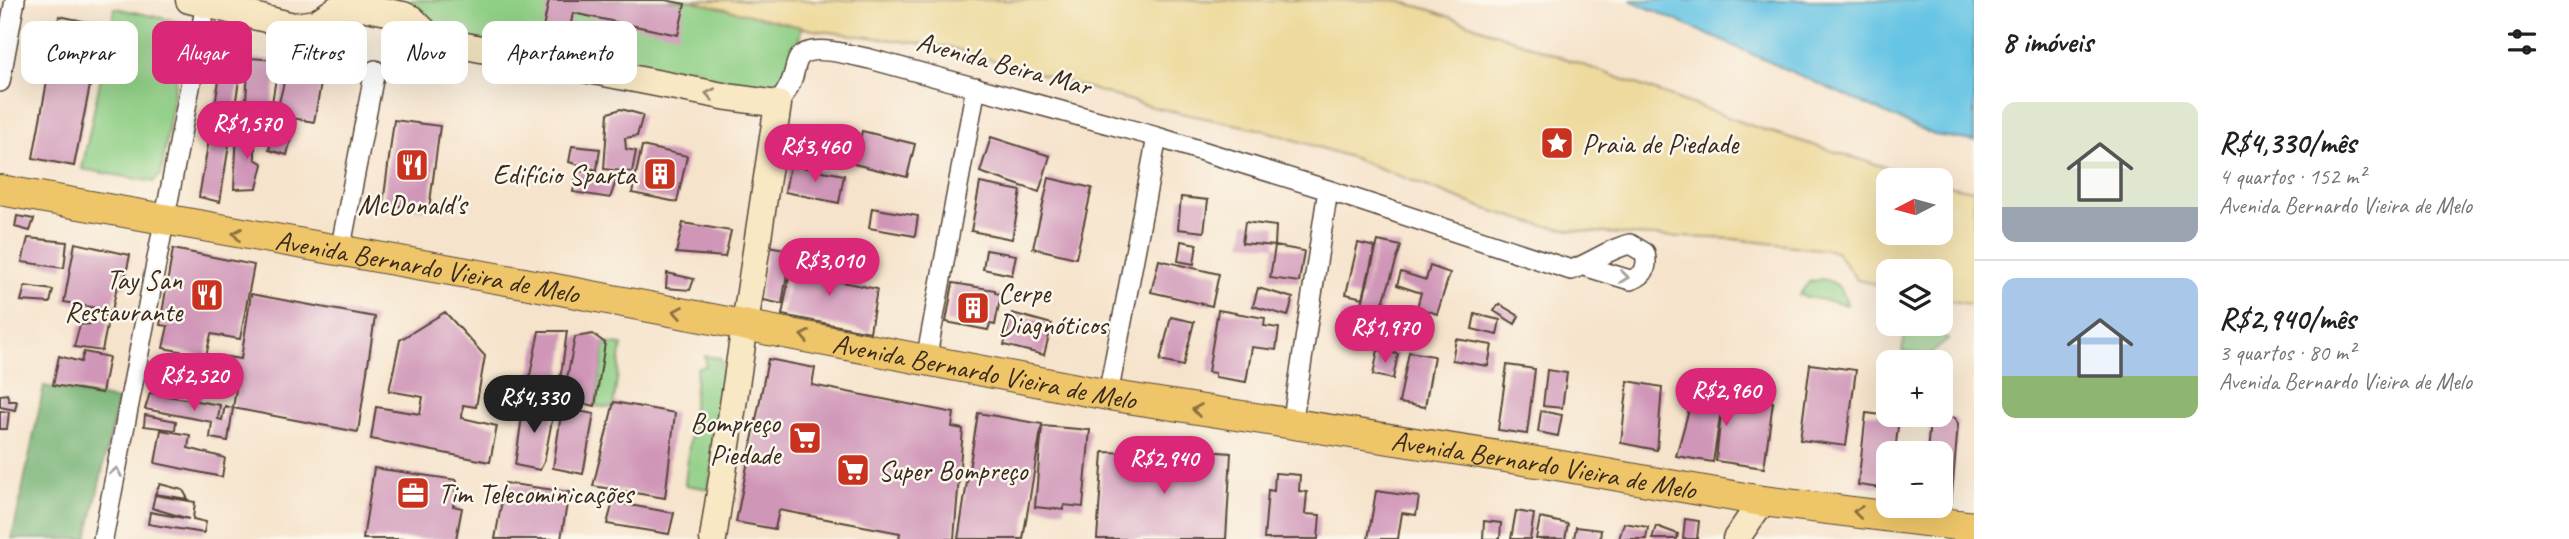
<!DOCTYPE html>
<html lang="pt">
<head>
<meta charset="utf-8">
<style>
	body { margin:0; font-family:Caveat,sans-serif; background:#f2f2f2; color:#202124; height:100vh; display:flex; flex-direction:column; font-size:26px; white-space:nowrap }
	* { box-sizing:border-box; margin:0 }
	p { font-size:23px; color:#757577 }
	.icon { flex:none; width:38px; height:38px; fill:none; stroke:currentColor; stroke-width:2; stroke-linecap:round; stroke-linejoin:round }
	.map { position:relative; flex:1; overflow:hidden }
	.panel { display:flex; flex-direction:column; background:#fff; width:595px }
	.panel>* { flex:none }
	.guide { position:absolute; left:21px; top:21px; width:665px; height:63px; display:flex; gap:14px }
	.needle { width:46px; rotate:264deg }
	.buttons { position:absolute; left:1876px; top:168px; display:grid; gap:14px }
	.buttons a { display:grid; place-items:center; width:77px; height:77px; border-radius:14px; background:#fff; box-shadow:0 7px 28px #0002; font-size:35px }
	.price { position:absolute; translate:-50% -60px; padding:0 16px; border-radius:24px; background:#db2777; color:#fff; font-size:23px; line-height:46px; filter:drop-shadow(0 2px 4px #0008) }
	.price::after { content:''; position:absolute; left:50%; top:42px; width:21px; height:16px; margin-left:-10px; background:inherit; clip-path:polygon(0 0,100% 0,50% 100%) }
	.price.selected { background:#222; color:#fff }
	ul { padding:0; list-style:none }
	li { display:flex; align-items:center; gap:21px; height:175px; padding:0 28px }
	li+li { border-top:2px solid #e0e0e0 }
	li span { display:grid; place-items:center; flex:none; width:196px; height:140px; border-radius:14px; color:#555 }
	li>.icon { margin-inline-start:auto }
	span .icon { width:84px; height:84px; fill:#fffc; stroke-width:1 }
	li b { font-size:30px }
	h2 { display:flex; justify-content:space-between; align-items:center; height:84px; padding:0 28px; font-size:30px }
	.pill { padding:0 24px; border-radius:14px; background:#fff; box-shadow:0 7px 28px #0002; font-size:24px; line-height:63px }
	.pill.selected { background:#db2777; color:#fff }
	main { display:flex; flex:1; min-height:0 }
	.map>svg:first-child { display:block }
	.green { fill:#90cf86; stroke:#667c52; stroke-width:2 }
	.forest { fill:#74b273; stroke:#586e48; stroke-width:2 }
	.sand { fill:#eeda9e; stroke:#94825e; stroke-width:2 }
	.water { fill:#66c4e4; stroke:#507781; stroke-width:2 }
	.building { fill:#d096b8 }
	.lines { fill:none; stroke-linecap:round; stroke-linejoin:round }
	.street-casing { stroke:#574638; stroke-width:22 }
	.secondary-casing { stroke:#574638; stroke-width:29 }
	.primary-casing { stroke:#574638; stroke-width:32 }
	.street { stroke:#fff; stroke-width:19 }
	.secondary { stroke:#f8e8c3; stroke-width:26 }
	.primary { stroke:#eec569; stroke-width:30 }
	.oneway { stroke:#9a8970 }
	.oneway2 { stroke:#8c7040 }
	.oneway3 { stroke:#a79f9a }
	.labels { text-anchor:middle; stroke-width:5; stroke-linejoin:round; paint-order:stroke }
	.street-label { font-size:28px; fill:#3b2a1e; stroke:#fbf7ec }
	.poi-label { font-size:28px; fill:#3b2a1e; stroke:#fbf7ec; text-anchor:start }
</style>
</head>
<body>
<main>
<div class="map">
<svg width="1974" height="539" viewBox="0 0 1974 539">
	<rect width="100%" height="100%" fill="#fbf7ec"/>
	<filter id="ink" filterUnits="userSpaceOnUse"><feTurbulence type="fractalNoise" baseFrequency=".0143" numOctaves="2"/><feDisplacementMap in="SourceGraphic" scale="14" xChannelSelector="R" yChannelSelector="G"/><feConvolveMatrix kernelMatrix="1 2 1 2 8 2 1 2 1" color-interpolation-filters="sRGB"/></filter>
	<filter id="wash" filterUnits="userSpaceOnUse"><feTurbulence type="fractalNoise" baseFrequency=".00686" numOctaves="4" result="noise"/><feDisplacementMap in="SourceGraphic" scale="28" xChannelSelector="R" yChannelSelector="G"/><feGaussianBlur stdDeviation="1.57" result="paint"/><feColorMatrix in="noise" values="0 0 0 0 0 0 0 0 0 0 0 0 0 0 0 0 0 1.4 0 .05"/><feComposite in="paint" operator="in"/></filter>
	<g filter="url(#wash)">
		<rect width="100%" height="100%" fill="#f6e3cb"/>
		<path class="green" d="M406 0H689L802 27 787 85 779 93 434 33 413 11Z
			M115 8 185 23 161 175 153 182 82 169Z
			M1822 279C1838 282 1844 290 1847 305L1799 295 1809 282Z
			M1906 329 1949 339 1929 355 1902 352Z
			M605 343 622 345 613 408 595 406Z
			M705 356 720 358 725 371 709 489 685 485 697 368 706 366Z"/>
		<path class="forest" d="M44 386 118 400 87 539H12Z"/>
		<path class="sand" d="M689 0H1395L1431 10 1758 128 1927 180H1888V233H1941V184L1974 190V305L1941 299V271H1888V287L1857 280 1836 251 1734 239 1631 235 1570 230 1536 224 1483 208 1350 157 1263 130 1152 107 949 47 813 30Z"/>
		<path class="water" d="M1630 0H1974V141L1934 135Z"/>
		<g id="blocks">
			<path class="building" d="M549 0H665L685 4 678 35 573 13 569 33 543 28Z
				M59 16 102 25 74 166 33 158Z
				M224 52 243 55 220 202 199 197Z
				M249 58 279 60 270 115 245 113Z
				M287 70 322 78 314 122 276 115Z
				M621 109 643 115 637 136 625 138 626 149 636 151 632 172 604 169 608 113Z
				M276 119 295 122 287 155 269 150Z
				M394 120 440 126 429 210 383 204Z
				M237 131 259 133 261 142H255V159L263 164 257 188 234 189Z
				M862 131 915 144 907 177 854 164Z
				M991 137 1050 156 1039 192 980 172Z
				M572 146 600 149 597 170 569 162Z
				M642 146 687 156 677 202 632 193Z
				M790 165 844 175 839 203 785 192Z
				M597 170 595 178 616 181 610 198 573 192 577 172Z
				M1049 178 1092 188 1076 258 1033 248Z
				M980 183 1021 191 1012 239 971 231Z
				M1181 197 1208 200 1204 232 1178 229Z
				M872 208 918 216 915 236 869 228Z
				M17 216 34 219 30 231 15 227Z
				M1245 222 1276 226 1275 246 1304 251 1299 282 1270 278 1275 246 1242 243Z
				M683 223 731 231 725 257 676 253Z
				M28 238 67 242 64 268 22 262Z
				M1181 241 1197 244 1194 264 1178 261Z
				M1378 241 1401 246 1376 325 1340 319 1343 311 1353 313 1361 308Z
				M75 243 130 255 123 288 117 286 112 311 64 302Z
				M1358 243 1375 247 1363 298 1346 294Z
				M768 246 791 250 782 304 759 299Z
				M173 249 254 265 240 339 211 334 206 356 163 348 168 326 160 325Z
				M986 250 1016 255 1012 275 983 269Z
				M815 255 841 260 837 281 877 289 870 332 782 315 790 273 811 277Z
				M1159 260 1219 274 1212 306 1151 292Z
				M1430 266 1450 273 1437 314 1417 307 1421 293 1397 285 1401 272 1426 280Z
				M667 273 694 279 690 290 666 288Z
				M953 283 995 290V293L1001 294 995 325 990 324 988 330 946 322Z
				M25 286 53 290 50 303 21 301Z
				M1258 288 1293 298 1288 316 1253 306Z
				M251 294 375 317 358 432 233 408 238 377 225 376 227 357 241 359Z
				M1499 304 1519 316 1515 324 1494 311Z
				M1218 310 1265 318 1264 326 1279 328 1276 350 1252 347 1246 382 1215 377V373L1208 372Z
				M445 312 485 356 476 407 463 405 462 418 497 426 490 462 371 439 376 407 420 414 423 397 389 391 400 340Z
				M1012 313 1052 324 1044 355 1004 345Z
				M93 314 109 316 102 351 74 347 80 325 90 324Z
				M1475 314 1500 320 1497 335 1472 329Z
				M1171 317 1194 322 1183 366 1160 361Z
				M539 331H567L562 368 557 392 552 396 527 390Z
				M593 334 605 343 595 406 563 399 575 337Z
				M1456 339 1492 345 1488 366 1452 360Z
				M1378 350 1398 354 1393 379 1373 375Z
				M84 352 109 357 102 393 53 385 59 356 81 362Z
				M1409 352 1434 356 1425 407 1399 403Z
				M768 359 815 368 812 385 954 413 952 427 963 429 954 539H899L900 533 779 510 775 529 736 522Z
				M1810 364 1856 370 1846 446 1800 440Z
				M1507 365 1535 369 1527 434 1498 430Z
				M1547 370 1567 373 1562 408 1543 406Z
				M1628 381 1662 387 1657 450 1621 443Z
				M1696 385 1725 387 1724 395 1773 402 1764 468 1716 461 1722 405 1713 462 1676 456Z
				M150 393 220 405 218 419 222 420 225 406 233 408 228 441 210 438 212 422 145 409Z
				M7 394 9 401H17L15 410 0 407V395Z
				M614 402 675 413 665 498 593 486Z
				M524 403 555 405 544 462 540 470 515 465Z
				M562 408 594 414 583 474 553 468Z
				M0 411 9 412 7 429H0Z
				M1541 411 1562 415 1558 436 1538 432Z
				M978 413 1042 424 1023 539H958Z
				M1866 413 1899 417 1895 453H1888V489L1858 485Z
				M145 415 176 421 175 430 144 426Z
				M1942 415 1955 418 1958 424 1951 506 1941 505V453H1927L1930 420Z
				M1042 426 1090 430 1083 507 1064 505V510L1035 507Z
				M161 430 190 435 188 448 225 458 222 477 155 463Z
				M1178 449 1231 453 1226 539H1097L1103 452 1178 454Z
				M374 468 457 480 453 506 462 508 456 539H363Z
				M1275 473 1300 475 1299 491 1307 492 1305 514 1320 515 1318 539H1264L1268 490 1274 491Z
				M505 483 569 492 561 539H495Z
				M160 484 183 490 188 499 155 494Z
				M1376 491 1419 497 1416 515 1402 513 1398 539H1368Z
				M155 495 195 502 193 519 206 522 204 533 148 524 150 512 189 519 152 508Z
				M613 502 674 513 669 534 607 524Z
				M1516 511 1534 514 1530 539H1511Z
				M1540 518 1568 524 1565 539H1536Z
				M1685 519 1699 521 1697 539H1683Z
				M1484 521 1501 523 1500 539H1483Z
				M1624 523 1648 527 1646 539H1619Z
				M1656 526 1678 534 1677 539H1652Z
				M1576 527 1601 530 1600 539H1574Z"/>
		</g>
	</g>
	<g filter="url(#ink)">
		<use href="#blocks" fill-opacity="0" stroke="#574638" stroke-width="2"/>
		<g class="lines">
			<defs>
				<path id="street" d="M0 82 15 0
					M778 104C783 96 789 89 792 79 795 72 795 64 799 58 810 42 854 56 870 59L1157 137 1328 190 1571 270C1592 263 1608 249 1630 244L1645 253C1648 267 1645 276 1630 280L1584 266
					M340 251 375 70
					M926 361 976 87
					M1108 395 1157 137
					M1292 425 1328 190
					M103 539 206 4"/>
				<path id="secondary" d="M189 0 294 26 316 23 337 9 347 5 356 6 403 15 412 19 431 38 440 41 728 97 778 104 713 539
					M1736 539 1762 501"/>
				<g id="primary">
					<path id="s1" d="M0 190 524 283 1108 395 1556 465 1762 501 1974 527"/>
				</g>
			</defs>
			<use href="#street" class="street-casing"/>
			<use href="#secondary" class="secondary-casing"/>
			<use href="#primary" class="primary-casing"/>
			<use href="#street" class="street"/>
			<use href="#secondary" class="secondary"/>
			<use href="#primary" class="primary"/>
		</g>
		<defs><path id="oneway-chevron" d="M-2-3.5L2.5 0L-2 3.5" fill="none" stroke-width="1.6" stroke-linecap="round" stroke-linejoin="round" transform="scale(1.75)"/></defs>
		<use class="oneway" href="#oneway-chevron" transform="translate(710 94) rotate(-169)"/>
		<g class="oneway2">
			<use href="#oneway-chevron" transform="translate(237 234) rotate(-170)"/>
			<use href="#oneway-chevron" transform="translate(678 312) rotate(-170)"/>
			<use href="#oneway-chevron" transform="translate(805 336) rotate(-169)"/>
			<use href="#oneway-chevron" transform="translate(1197 410) rotate(-171)"/>
			<use href="#oneway-chevron" transform="translate(1858 512) rotate(-173)"/>
		</g>
		<g class="oneway3">
			<use href="#oneway-chevron" transform="translate(1624 277) rotate(7)"/>
			<use href="#oneway-chevron" transform="translate(116 472) rotate(-79)"/>
		</g>
	</g>
	<defs>
		<symbol id="sight-square" viewBox="-11 -11 22 22"><rect x="-9" y="-9" width="18" height="18" rx="4" fill="#c8321e" stroke="#fbf7ec"/><path d="M0-6L1.8-2.2L6-1.7L2.9 1.2L3.7 5.4L0 3.3L-3.7 5.4L-2.9 1.2L-6-1.7L-1.8-2.2Z" fill="#fff"/></symbol>
		<symbol id="restaurant-square" viewBox="-11 -11 22 22"><rect x="-9" y="-9" width="18" height="18" rx="4" fill="#c8321e" stroke="#fbf7ec"/><path d="M-5-6h1v4h1v-4h1v4h1v-4h1v5L-1.5 .5V6h-2V.5L-5-1ZM5-6V6H3V1.5H1.5Q1.5-4 5-6Z" fill="#fff"/></symbol>
		<symbol id="building-square" viewBox="-11 -11 22 22"><rect x="-9" y="-9" width="18" height="18" rx="4" fill="#c8321e" stroke="#fbf7ec"/><path d="M-4-6H4V6H1V3H-1V6H-4ZM-2.5-4.3h1.7v1.8h-1.7ZM.8-4.3h1.7v1.8H.8ZM-2.5-1h1.7V.8h-1.7ZM.8-1h1.7V.8H.8Z" fill="#fff"/></symbol>
		<symbol id="supermarket-square" viewBox="-11 -11 22 22"><rect x="-9" y="-9" width="18" height="18" rx="4" fill="#c8321e" stroke="#fbf7ec"/><path d="M-6-5.5h2.5l.6 2H6L4.5 2H-2.5L-4.4-4H-6ZM-1.5 3.2a1.3 1.3 0 1 0 .1 0ZM3 3.2a1.3 1.3 0 1 0 .1 0Z" fill="#fff"/></symbol>
		<symbol id="office-square" viewBox="-11 -11 22 22"><rect x="-9" y="-9" width="18" height="18" rx="4" fill="#c8321e" stroke="#fbf7ec"/><path d="M-6-3h4V-5.5h4V-3h4V5H-6ZM-1-4.5V-3h2v-1.5ZM-6 0V1H6V0Z" fill="#fff"/></symbol>
	</defs>
	<g fill-rule="evenodd">
		<use href="#sight-square" x="1538" y="124" width="38" height="38"/>
		<use href="#restaurant-square" x="393" y="146" width="38" height="38"/>
		<use href="#building-square" x="641" y="155" width="38" height="38"/>
		<use href="#restaurant-square" x="188" y="276" width="38" height="38"/>
		<use href="#building-square" x="954" y="289" width="38" height="38"/>
		<use href="#supermarket-square" x="786" y="419" width="38" height="38"/>
		<use href="#supermarket-square" x="834" y="451" width="38" height="38"/>
		<use href="#office-square" x="394" y="474" width="38" height="38"/>
	</g>
	<g class="labels">
		<g class="street-label">
			<text transform="translate(1004 63) rotate(15)" y="10">Avenida Beira Mar</text>
			<text dy="10" stroke="none"><textPath href="#s1" startOffset="434">Avenida Bernardo Vieira de Melo</textPath></text>
			<text dy="10" stroke="none"><textPath href="#s1" startOffset="1001">Avenida Bernardo Vieira de Melo</textPath></text>
			<text dy="10" stroke="none"><textPath href="#s1" startOffset="1568">Avenida Bernardo Vieira de Melo</textPath></text>
		</g>
		<g class="poi-label">
			<text x="1582" y="153">Praia de Piedade</text>
			<text x="636" y="184" text-anchor="end">Edifício Sparta</text>
			<text x="412" y="214" text-anchor="middle">McDonald's</text>
			<text x="182" y="289" text-anchor="end">Tay San<tspan x="182" dy="32">Restaurante</tspan></text>
			<text x="998" y="302">Cerpe<tspan x="998" dy="32">Diagnóticos</tspan></text>
			<text x="780" y="432" text-anchor="end">Bompreço<tspan x="780" dy="32">Piedade</tspan></text>
			<text x="878" y="480">Super Bompreço</text>
			<text x="438" y="503">Tim Telecominicações</text>
		</g>
	</g>
</svg>
<div class="buttons">
<a><svg class="needle" viewBox="-14 -14 28 28"><path d="M0-13l5 13h-10z" fill="#e53935"/><path d="M0 13l5-13h-10z" fill="#757577"/></svg></a>
<a><svg class="icon" aria-label="layers" viewBox="0 0 24 24"><path d="M12 4l9 5-9 5-9-5zM3 14l9 5 9-5"/></svg></a>
<a>+</a>
<a>−</a>
</div>
<b class="price" style="left:247px;top:161px">R$1,570</b>
<b class="price" style="left:815px;top:184px">R$3,460</b>
<b class="price" style="left:829px;top:298px">R$3,010</b>
<b class="price" style="left:1385px;top:365px">R$1,970</b>
<b class="price" style="left:194px;top:413px">R$2,520</b>
<b class="price" style="left:1726px;top:428px">R$2,960</b>
<b class="price selected" style="left:534px;top:435px">R$4,330</b>
<b class="price" style="left:1164px;top:496px">R$2,940</b>
<div class="guide">
<a class="pill">Comprar</a>
<a class="pill selected">Alugar</a>
<a class="pill">Filtros</a>
<a class="pill">Novo</a>
<a class="pill">Apartamento</a>
</div>
</div>
<section class="panel">
<h2>8 imóveis<svg class="icon" aria-label="filters" viewBox="0 0 24 24"><path d="M4 7h16M4 17h16"/><circle cx="9" cy="7" r="2"/><circle cx="15" cy="17" r="2"/></svg></h2>
<ul>
<li><span style="background:linear-gradient(#dfe7d0 75%,#9aa5b1 0)"><svg class="icon" aria-label="home" viewBox="0 0 24 24"><path d="M3 11l9-7 9 7M6 9v11h12V9"/></svg></span><div><b>R$4,330/mês</b><p>4 quartos · 152 m²</p><p>Avenida Bernardo Vieira de Melo</p></div></li>
<li><span style="background:linear-gradient(#a9c7e8 70%,#8fb573 0)"><svg class="icon" aria-label="home" viewBox="0 0 24 24"><path d="M3 11l9-7 9 7M6 9v11h12V9"/></svg></span><div><b>R$2,940/mês</b><p>3 quartos · 80 m²</p><p>Avenida Bernardo Vieira de Melo</p></div></li>
</ul>
</section>
</main>
</body>
</html>
